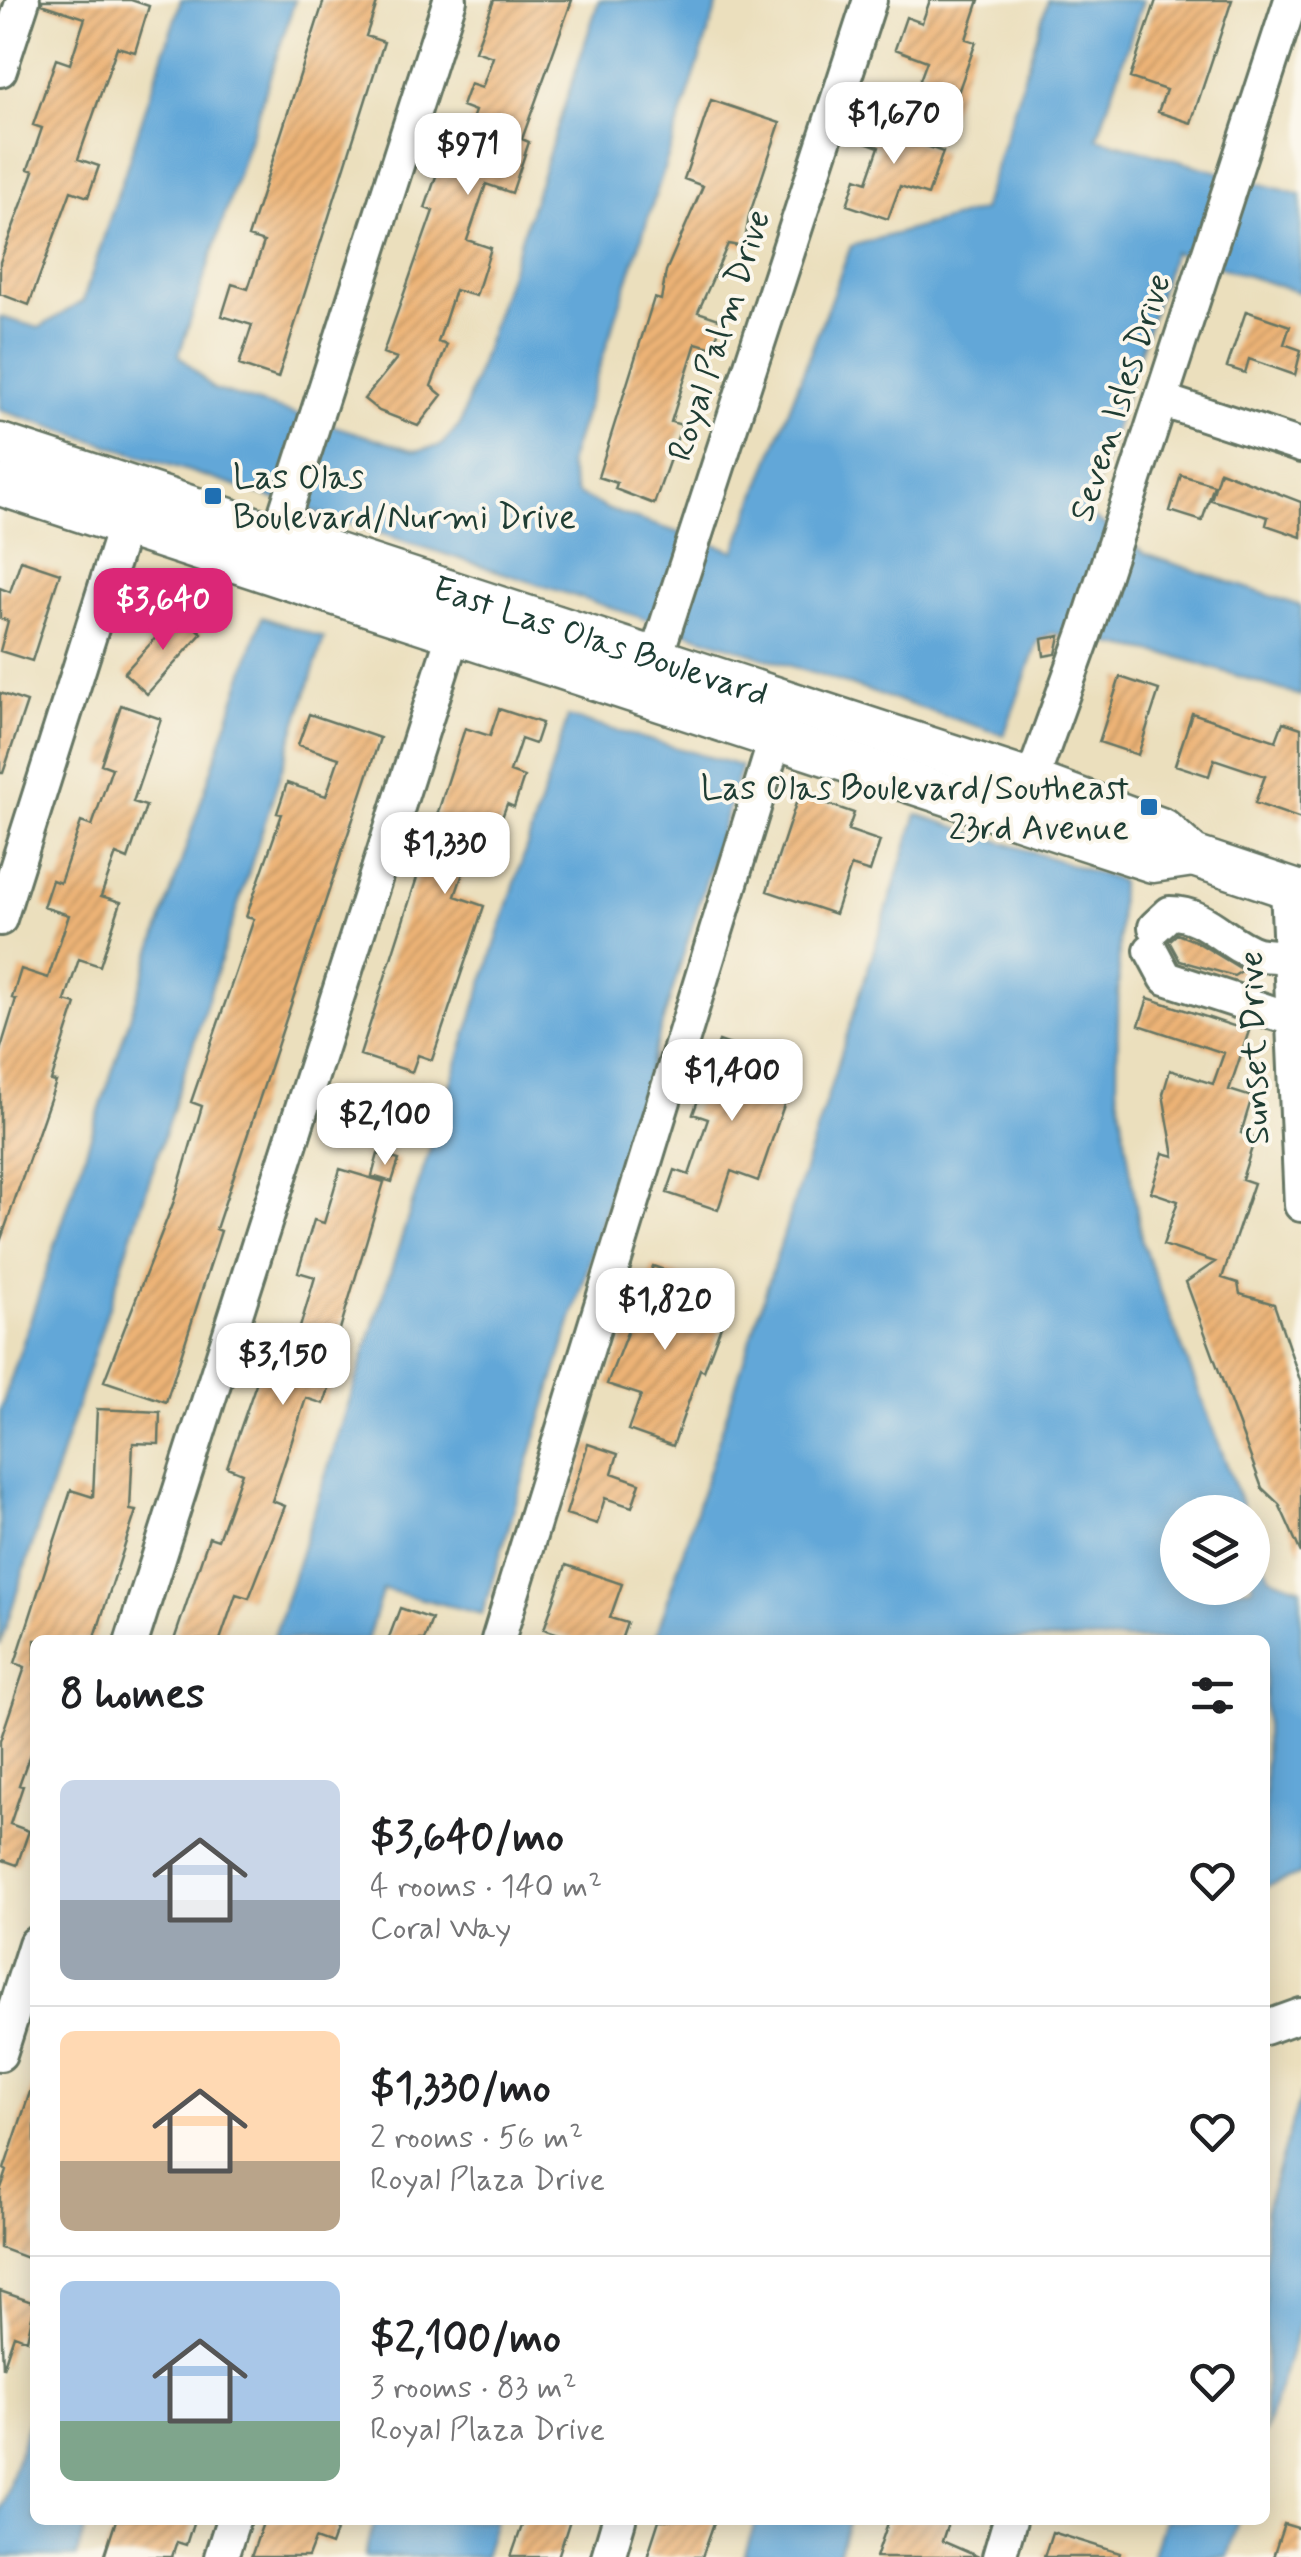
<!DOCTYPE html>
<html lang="en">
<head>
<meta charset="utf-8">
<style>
	body { margin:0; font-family:Mynerve,sans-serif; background:#f6f6f6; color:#202124; height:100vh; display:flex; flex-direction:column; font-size:38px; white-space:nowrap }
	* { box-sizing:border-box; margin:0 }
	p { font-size:32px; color:#757577 }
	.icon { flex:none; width:55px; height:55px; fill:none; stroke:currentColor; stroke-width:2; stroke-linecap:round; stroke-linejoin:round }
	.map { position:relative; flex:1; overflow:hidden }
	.sheet { position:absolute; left:30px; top:1635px; width:1240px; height:890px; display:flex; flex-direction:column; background:#fff; border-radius:15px; box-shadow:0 5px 25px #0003 }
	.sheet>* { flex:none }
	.controls { position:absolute; left:1160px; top:1495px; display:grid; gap:20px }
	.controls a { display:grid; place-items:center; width:110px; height:110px; border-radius:50%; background:#fff; box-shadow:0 5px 25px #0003; font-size:50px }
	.price { position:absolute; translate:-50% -85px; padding:0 22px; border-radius:20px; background:#fff; color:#222; font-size:32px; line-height:65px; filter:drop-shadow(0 2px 5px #0008) }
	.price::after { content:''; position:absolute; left:50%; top:60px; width:30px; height:22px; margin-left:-15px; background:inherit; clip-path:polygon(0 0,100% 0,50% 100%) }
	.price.on { background:#db2777; color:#fff }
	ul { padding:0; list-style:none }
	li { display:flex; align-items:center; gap:30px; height:250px; padding:0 30px }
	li+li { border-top:2px solid #e0e0e0 }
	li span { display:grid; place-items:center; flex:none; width:280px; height:200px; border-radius:15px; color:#555 }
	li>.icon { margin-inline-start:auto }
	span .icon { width:120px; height:120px; fill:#fffc; stroke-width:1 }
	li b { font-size:42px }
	h2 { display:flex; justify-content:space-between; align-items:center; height:120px; padding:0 30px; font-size:42px }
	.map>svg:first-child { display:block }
	.water { fill:#62a7d8; stroke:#407286; stroke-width:2.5 }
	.building { fill:url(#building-hatch) }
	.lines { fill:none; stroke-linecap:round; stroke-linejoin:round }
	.minor-casing { stroke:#667664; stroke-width:38 }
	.major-casing { stroke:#667664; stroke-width:45 }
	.minor { stroke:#fff; stroke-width:32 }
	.major { stroke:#fff; stroke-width:40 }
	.poi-dot { fill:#1f6fb2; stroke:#fbf7ec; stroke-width:4 }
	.labels { text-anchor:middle; stroke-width:8; stroke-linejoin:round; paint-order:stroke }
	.street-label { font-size:35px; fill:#1f3d34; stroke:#fbf7ec }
	.poi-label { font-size:35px; fill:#1f3d34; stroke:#fbf7ec; text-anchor:start }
</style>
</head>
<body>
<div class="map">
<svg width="1301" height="2557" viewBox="0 0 1301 2557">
	<defs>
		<pattern id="building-hatch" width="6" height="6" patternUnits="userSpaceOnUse" patternTransform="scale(2.5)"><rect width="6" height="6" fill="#edb376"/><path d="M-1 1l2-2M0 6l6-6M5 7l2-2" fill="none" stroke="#bf9362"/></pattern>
	</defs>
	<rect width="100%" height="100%" fill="#fbf7ec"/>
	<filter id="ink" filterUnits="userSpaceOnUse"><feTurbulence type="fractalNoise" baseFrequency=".01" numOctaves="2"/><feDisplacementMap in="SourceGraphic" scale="20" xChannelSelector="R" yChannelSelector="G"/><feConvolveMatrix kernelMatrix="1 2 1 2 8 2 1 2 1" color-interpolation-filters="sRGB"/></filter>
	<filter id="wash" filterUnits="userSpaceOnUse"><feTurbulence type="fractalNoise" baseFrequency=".0048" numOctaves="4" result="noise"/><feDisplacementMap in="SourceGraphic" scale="40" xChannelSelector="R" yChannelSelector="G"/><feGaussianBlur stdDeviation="2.25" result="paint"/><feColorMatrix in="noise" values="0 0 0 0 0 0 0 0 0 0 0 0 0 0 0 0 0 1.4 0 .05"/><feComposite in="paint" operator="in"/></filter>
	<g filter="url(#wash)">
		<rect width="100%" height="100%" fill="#ebdfbd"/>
		<path class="water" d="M181 0H295L179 355 213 389 415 451 440 446 460 425 599 0H719L568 464 576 493 609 510 735 551 851 246 982 210 1048 0H1143L1097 138 1301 195V293L1173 252 1087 513 1145 554 1301 606V696L1178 657 1052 633 1038 641 1004 735 0 410V317L39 328 83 301Z
			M262 617 324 638 0 1645V1412Z
			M568 717 741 766 482 1614 383 1589 367 1640H273Z
			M917 814 1120 881 1117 1086 1142 1243 1245 1512H1178V1588H1252L1253 1532 1270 1577 1301 1588V1874L1265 1887V1640H655Z
			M1301 2094V2318L1265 2434V2211Z
			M35 2401V2520H88L76 2557H0V2513Z
			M376 2520H495L484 2557H364Z
			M756 2520H849L837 2557H744Z
			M1164 2520H1238L1227 2557H1152Z"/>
		<g id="blocks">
			<path class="building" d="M42 0H131L149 6 135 52 117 47 78 159 99 166 88 197 71 191 29 305 0 294V262L34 171 28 169 42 128 33 125 56 59 70 64 85 18 42 4Z
				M324 0H378L366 36 384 42 278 378 239 365 252 325 222 316 232 284 248 289 264 242 248 237Z
				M494 0H572L522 139 529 142 512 193 486 184 467 240 491 248 476 296 455 290 438 342 447 345 431 386 442 395 418 426 379 411 364 399 397 358 383 353 433 211 425 208 444 153 459 158 475 111 462 106 470 84 482 88 493 57 475 51Z
				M930 0H979L966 39 976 42 950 115 912 102 927 61 895 49 906 17 922 23Z
				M1156 0H1232L1191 123 1158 112 1166 90 1130 78Z
				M711 100 780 123 749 216 744 247 728 244 698 312 722 320 713 348 696 343 671 422 682 425 654 504 615 489 617 483 598 477 654 298 661 300 666 271 703 186 684 179Z
				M875 111 912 123 907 139 943 152 928 195 900 186 888 219 847 205 856 178 867 182 879 147 865 142Z
				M1246 311 1290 326 1284 344 1301 350 1295 375 1249 359 1245 373 1227 367Z
				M1220 471 1301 502V537L1266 525 1268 517 1211 500Z
				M1181 475 1214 485 1202 521 1170 511Z
				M21 560 60 573 32 661 0 651 8 621 0 618V588L10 592Z
				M179 612 202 633 147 694 124 673Z
				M1060 636 1056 654 1044 656 1042 639Z
				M1120 677 1159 690 1138 755 1099 742Z
				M0 693 27 702 3 773H0Z
				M121 705 161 719 133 802 146 806 128 859 116 854 101 896 121 902 100 966 79 959 65 1001 76 1004 51 1081 56 1082 0 1242V1051L16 999 12 998 21 969 48 978 69 915 43 907 52 880 60 883 81 822 92 826 112 768 101 764Z
				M499 709 542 723 535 744 521 739 510 772 524 777 514 807 507 804 493 842 476 836 455 896 484 906 432 1060 418 1055 412 1072 360 1055 465 728 490 736Z
				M1192 713 1276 741 1283 722 1301 728V819L1255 803 1265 776 1214 759 1209 776 1175 765Z
				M309 714 380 738 216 1229 221 1231 166 1402 104 1381 174 1201 202 1106 191 1102 254 919 246 917 282 814 277 813 287 783 326 796 339 758 298 745Z
				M799 794 854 813 848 830 880 841 870 872 851 866 835 914 767 891Z
				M1177 934 1195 941 1243 970 1234 976 1180 961 1169 941Z
				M1148 998 1249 1031 1229 1090 1252 1097 1241 1133 1255 1138 1242 1179 1254 1183 1222 1278 1238 1283 1240 1294 1274 1304 1301 1383V1553L1279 1504 1262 1488 1186 1282 1215 1262 1163 1245 1178 1201 1151 1192 1163 1153 1174 1156 1163 1094 1170 1070 1213 1084 1224 1053 1139 1025Z
				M719 1041 786 1064 774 1099 785 1102 758 1181 731 1171 718 1210 667 1193 675 1170 689 1175 708 1119 693 1114Z
				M378 1154 399 1160 392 1182 372 1176Z
				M340 1169 384 1182 335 1346 342 1348 324 1404 306 1398 272 1501 285 1506 249 1598 236 1594 220 1640H174L209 1537 218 1540 242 1473 227 1467 276 1326 298 1334 315 1277 298 1272 314 1220 324 1223Z
				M653 1266 713 1288 702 1319 721 1326 704 1371 700 1369 673 1446 628 1430 641 1395 607 1384Z
				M97 1409 160 1412 159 1444 133 1443 130 1510 136 1511 94 1640H35V1752L31 1751 19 1785 23 1786 10 1824 29 1831 17 1865 0 1859V1741L25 1667 15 1663 71 1490 93 1497Z
				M588 1444 618 1454 612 1473 640 1483 632 1507 605 1498 597 1524 566 1514Z
				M566 1565 622 1584 610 1618 627 1623 621 1640H576L544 1629Z
				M400 1608 432 1619 424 1640H388Z
				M32 2086 35 2087V2261L0 2248V2191L7 2171 4 2169Z
				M0 2291 35 2303 27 2340 14 2335 3 2368Z
				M116 2520H194L186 2545 177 2542 172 2557H104Z
				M264 2520H340L331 2545 315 2539 308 2557H251Z
				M524 2520H570L558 2557H511Z
				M659 2520H715L702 2557H647Z
				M889 2520H949L942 2541 979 2557H876Z
				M1284 2524 1301 2529V2557H1273Z
				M1052 2532 1120 2553 1119 2557H1044Z"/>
		</g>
	</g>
	<g filter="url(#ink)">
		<use href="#blocks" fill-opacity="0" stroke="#667664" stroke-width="2.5"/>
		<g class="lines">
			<defs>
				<path id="minor" d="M0 70 23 0
					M1161 400 1301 446
					M271 557 450 0
					M648 681 870 0
					M1024 802 1085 633 1291 0
					M1287 887 1301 1205
					M0 919 131 505
					M1155 927 1170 913C1207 913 1225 944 1257 954 1267 956 1280 956 1290 957
					M1151 950 1166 978 1292 1019
					M132 1640 460 613
					M498 1640 782 717
					M1265 2028 1301 2015
					M0 2054 35 1944
					M221 2557 233 2520
					M608 2557 619 2520
					M999 2557 1010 2520"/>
				<g id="major">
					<path id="s1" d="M0 444 1032 781 1163 829 1193 856 1301 892"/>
					<path d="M0 485 1153 862 1193 856"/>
				</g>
			</defs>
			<use href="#minor" class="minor-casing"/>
			<use href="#major" class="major-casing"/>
			<use href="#minor" class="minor"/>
			<use href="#major" class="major"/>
		</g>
	</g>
	<g class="poi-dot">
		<rect x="203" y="486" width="20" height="20" rx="5"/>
		<rect x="1139" y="797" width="20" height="20" rx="5"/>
	</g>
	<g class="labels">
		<g class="street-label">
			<text transform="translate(718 335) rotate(-72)" y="12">Royal Palm Drive</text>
			<text transform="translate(1119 397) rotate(-72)" y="12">Seven Isles Drive</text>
			<text dy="12" stroke="none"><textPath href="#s1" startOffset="632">East Las Olas Boulevard</textPath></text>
			<text transform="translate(1253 1048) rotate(-92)" y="12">Sunset Drive</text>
		</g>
		<g class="poi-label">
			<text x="233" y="488">Las Olas<tspan x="233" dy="40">Boulevard/Nurmi Drive</tspan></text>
			<text x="1129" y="799" text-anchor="end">Las Olas Boulevard/Southeast<tspan x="1129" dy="40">23rd Avenue</tspan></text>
		</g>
	</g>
</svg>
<div class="controls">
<a><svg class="icon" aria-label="layers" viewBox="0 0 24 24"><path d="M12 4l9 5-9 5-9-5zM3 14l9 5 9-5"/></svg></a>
</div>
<b class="price" style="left:894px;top:167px">$1,670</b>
<b class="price" style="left:468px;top:198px">$971</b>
<b class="price on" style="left:163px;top:653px">$3,640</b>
<b class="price" style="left:445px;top:897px">$1,330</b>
<b class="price" style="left:732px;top:1124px">$1,400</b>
<b class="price" style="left:385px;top:1168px">$2,100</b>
<b class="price" style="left:665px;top:1353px">$1,820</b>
<b class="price" style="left:283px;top:1408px">$3,150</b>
<section class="sheet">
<h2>8 homes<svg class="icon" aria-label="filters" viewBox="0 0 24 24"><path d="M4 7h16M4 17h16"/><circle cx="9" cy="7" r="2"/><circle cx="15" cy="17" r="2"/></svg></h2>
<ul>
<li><span style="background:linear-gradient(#c9d6e8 60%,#9aa5b1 0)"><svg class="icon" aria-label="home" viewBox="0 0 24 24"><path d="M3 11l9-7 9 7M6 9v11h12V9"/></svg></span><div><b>$3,640/mo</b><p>4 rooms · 140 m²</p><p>Coral Way</p></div><svg class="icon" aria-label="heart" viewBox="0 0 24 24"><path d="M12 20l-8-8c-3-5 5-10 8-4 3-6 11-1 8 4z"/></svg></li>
<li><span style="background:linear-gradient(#ffd9b3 65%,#b9a48a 0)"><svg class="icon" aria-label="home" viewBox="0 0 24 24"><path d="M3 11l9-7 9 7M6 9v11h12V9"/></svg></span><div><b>$1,330/mo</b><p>2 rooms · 56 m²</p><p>Royal Plaza Drive</p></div><svg class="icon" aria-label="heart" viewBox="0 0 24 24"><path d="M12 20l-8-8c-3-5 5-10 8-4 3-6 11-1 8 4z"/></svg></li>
<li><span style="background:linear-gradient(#a9c7e8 70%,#7fa58c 0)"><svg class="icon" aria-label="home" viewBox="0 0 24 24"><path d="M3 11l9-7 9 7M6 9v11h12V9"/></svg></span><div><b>$2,100/mo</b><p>3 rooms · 83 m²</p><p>Royal Plaza Drive</p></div><svg class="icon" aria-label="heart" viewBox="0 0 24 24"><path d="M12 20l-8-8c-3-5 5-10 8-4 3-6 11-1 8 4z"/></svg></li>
</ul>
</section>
</div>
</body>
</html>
